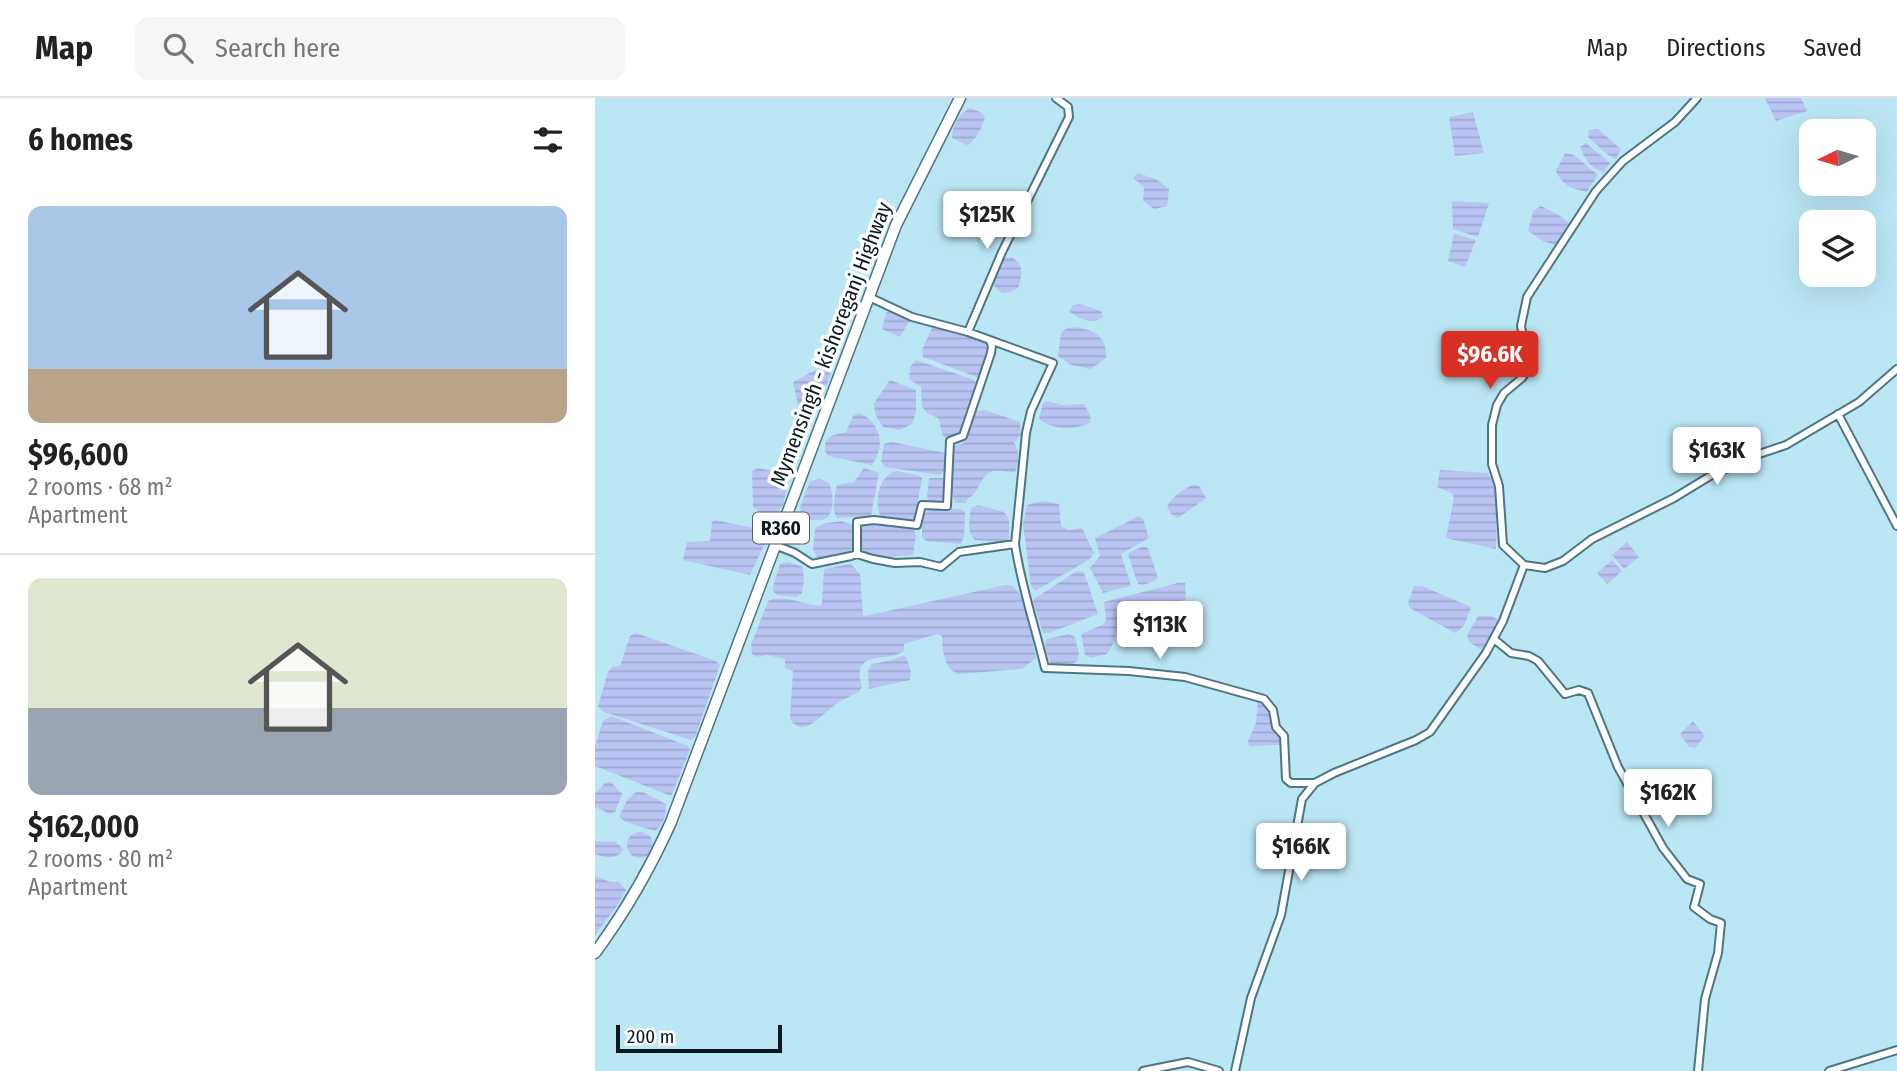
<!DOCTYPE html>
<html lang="en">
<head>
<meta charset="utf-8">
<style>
	body { margin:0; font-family:"Fira Sans Condensed",sans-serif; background:#f6f6f6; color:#222; height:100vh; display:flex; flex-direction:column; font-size:26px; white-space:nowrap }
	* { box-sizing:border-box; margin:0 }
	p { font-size:23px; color:#767676 }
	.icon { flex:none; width:38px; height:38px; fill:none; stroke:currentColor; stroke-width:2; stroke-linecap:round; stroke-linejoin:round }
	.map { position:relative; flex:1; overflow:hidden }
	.panel { display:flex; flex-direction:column; background:#fff; width:595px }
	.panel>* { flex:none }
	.needle { width:46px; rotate:265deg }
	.tools { position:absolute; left:1204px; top:21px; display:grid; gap:14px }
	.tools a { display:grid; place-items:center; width:77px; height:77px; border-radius:14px; background:#fff; box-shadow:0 7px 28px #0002; font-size:35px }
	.scale { position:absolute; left:21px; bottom:18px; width:166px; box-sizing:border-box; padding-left:7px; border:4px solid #091a1f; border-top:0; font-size:19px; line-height:24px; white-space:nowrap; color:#091a1f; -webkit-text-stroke:5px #fff; paint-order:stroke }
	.price { position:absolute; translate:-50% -60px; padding:0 16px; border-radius:7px; background:#fff; color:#222; font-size:23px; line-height:46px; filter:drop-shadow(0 2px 4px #0008) }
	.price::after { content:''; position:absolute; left:50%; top:42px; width:21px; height:16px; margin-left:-10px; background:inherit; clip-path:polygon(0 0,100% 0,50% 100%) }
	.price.on { background:#d93025; color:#fff }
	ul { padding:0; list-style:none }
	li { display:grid; align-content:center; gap:14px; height:371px; padding:0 28px }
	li+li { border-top:2px solid #e0e0e0 }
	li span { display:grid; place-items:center; height:217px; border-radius:14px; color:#555 }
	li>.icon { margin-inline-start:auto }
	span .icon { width:126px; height:126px; fill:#fffc; stroke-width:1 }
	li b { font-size:30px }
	h2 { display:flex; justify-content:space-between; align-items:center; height:84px; padding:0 28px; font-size:30px }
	header { display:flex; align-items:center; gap:42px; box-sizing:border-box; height:98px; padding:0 35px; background:#fff; border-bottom:2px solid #e0e0e0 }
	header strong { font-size:33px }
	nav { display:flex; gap:38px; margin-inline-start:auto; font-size:24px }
	.search { width:490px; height:63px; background:#f6f6f6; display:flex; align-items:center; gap:18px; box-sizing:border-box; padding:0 24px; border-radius:14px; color:#767676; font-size:26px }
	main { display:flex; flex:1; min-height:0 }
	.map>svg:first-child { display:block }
	.water { fill:url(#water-rules) }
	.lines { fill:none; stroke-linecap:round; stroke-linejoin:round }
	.minor-casing { stroke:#4d7683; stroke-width:10 }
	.primary-casing { stroke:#4d7683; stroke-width:13 }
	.minor { stroke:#fff; stroke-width:6 }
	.primary { stroke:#fff; stroke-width:10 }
	.labels { text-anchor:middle; stroke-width:7; stroke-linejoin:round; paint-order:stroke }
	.shield { fill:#fff; stroke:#535f62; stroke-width:2 }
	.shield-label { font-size:19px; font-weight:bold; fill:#091a1f }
	.street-label { font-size:21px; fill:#091a1f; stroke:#fff }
</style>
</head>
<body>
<header>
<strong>Map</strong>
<div class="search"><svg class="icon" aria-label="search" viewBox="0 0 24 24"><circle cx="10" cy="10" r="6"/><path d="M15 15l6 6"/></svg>Search here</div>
<nav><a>Map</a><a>Directions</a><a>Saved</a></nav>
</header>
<main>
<section class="panel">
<h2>6 homes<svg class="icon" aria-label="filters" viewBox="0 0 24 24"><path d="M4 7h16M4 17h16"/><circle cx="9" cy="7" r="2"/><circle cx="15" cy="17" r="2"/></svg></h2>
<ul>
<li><span style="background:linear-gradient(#a9c7e8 75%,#b9a48a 0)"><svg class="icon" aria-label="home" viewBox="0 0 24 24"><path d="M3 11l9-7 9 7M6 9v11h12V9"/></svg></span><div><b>$96,600</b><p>2 rooms · 68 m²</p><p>Apartment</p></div></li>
<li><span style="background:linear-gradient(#dfe7d0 60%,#9aa5b1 0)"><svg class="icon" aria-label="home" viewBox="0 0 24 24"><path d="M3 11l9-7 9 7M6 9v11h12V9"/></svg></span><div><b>$162,000</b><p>2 rooms · 80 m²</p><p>Apartment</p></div></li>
</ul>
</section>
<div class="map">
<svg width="1302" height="973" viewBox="0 0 1302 973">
	<defs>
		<pattern id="water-rules" width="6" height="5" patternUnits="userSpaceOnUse" patternTransform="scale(1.75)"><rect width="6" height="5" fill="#b9c4f3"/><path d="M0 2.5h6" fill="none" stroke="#9ea8d0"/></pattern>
	</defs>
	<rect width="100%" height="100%" fill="#bbe7f5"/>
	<path class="water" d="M1170 0H1206L1212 13 1181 23Z
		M375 10 387 15 390 19C387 29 381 43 372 47L357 40C357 27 364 16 375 10Z
		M878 14 889 55 860 58 854 19Z
		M1003 31 1026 51 1021 61 1013 57 993 39 994 32Z
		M991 45 1015 65 1009 74C996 71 990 62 985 49Z
		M970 55 979 57 1003 77 992 94C977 91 967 87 961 73Z
		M543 75 561 81 574 91 572 108 559 111 548 103 549 89 538 80Z
		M857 103 894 105 883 139 858 131Z
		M946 108 964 117 975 126 960 147 948 143 933 133 938 113Z
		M859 136 881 142 870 169 853 163Z
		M417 159C430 168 427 176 423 190L415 194 407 195 399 188 400 176 408 160Z
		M485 206 506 213 508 219C499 227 483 221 474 213L478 207Z
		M297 210 314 219 315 222 305 239 287 231 291 215Z
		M339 229 393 245C397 256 389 268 385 278L382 279 328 259 327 252 337 230Z
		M480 229C499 232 512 238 511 260L496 271 476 267 463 258 466 235 472 230Z
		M321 262 379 282 381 285 367 337C343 347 349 334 343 320L332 315 327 309 326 289 314 281 315 269Z
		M226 269 236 276 222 311 218 312 203 307 198 284Z
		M295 282 321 292V314L317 326 305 332 288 329 280 316 279 305Z
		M453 303 467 307 489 306 495 317 496 324C480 333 458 332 444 321L448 305Z
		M390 312 425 324 426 337 419 345C425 351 424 367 420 374 412 375 403 371 396 374 384 379 385 395 373 400L371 405H360L356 391 358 351 359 348 369 345 381 313Z
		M264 315C286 324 291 348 277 367L238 359 232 357 230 352C229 337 240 337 251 334L258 318Z
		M297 344 350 355 349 374 345 377 290 369 286 363 289 346Z
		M163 370 191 376 194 380 188 408 179 418 166 415 158 409 157 373Z
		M269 370 284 375 276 418 242 420C236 411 240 397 242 387L259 384Z
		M845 372 893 375 902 391 901 451 851 440 859 400 857 395 842 389Z
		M302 373 325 378 327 381 319 423 286 419C278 403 284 377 302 373Z
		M336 380H350L349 404 334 403 332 399 334 381Z
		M225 381 234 385C239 395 241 420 226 422 220 423 213 421 207 420L205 409 215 383Z
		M600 386 605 389 611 400 583 420 577 417 572 409C576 399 590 390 600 386Z
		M447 403 464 406 466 428 474 432 487 430 499 455 495 461 440 493 436 488 428 426 432 407Z
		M383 407 409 414 414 421V441L407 444 380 442C371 434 375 421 376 410Z
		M334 411H365L370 414 369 438 366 446 331 443 327 439V420Z
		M544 418 548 421 554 440 526 456 535 484V488L508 495 495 470 505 458 500 440Z
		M120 422 172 433 174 437 155 477 88 462 92 444 115 443 117 424Z
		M246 423 258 427 257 451 254 454 223 461 218 451 220 430 227 426Z
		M269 425 318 430 321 437 318 457 292 459 270 456 267 451 265 428Z
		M1032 444 1044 459 1029 471 1017 457Z
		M549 448 553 450 563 480C557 484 550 488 543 486L533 457 535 454Z
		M1017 462 1027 473 1012 486 1002 475Z
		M193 464 208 469 209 482 207 495 201 499 182 497 177 492 185 466Z
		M256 466 265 476 268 517 270 518 410 487C414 487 417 487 420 490 430 497 438 546 441 560L427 571 363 576C348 569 348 553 347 538L342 536 309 546V553C291 566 255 550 267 589L264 594C254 599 243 603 235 611 223 620 207 640 195 621L198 573 190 570V561L172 557 161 559 157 556 156 547 173 503C187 496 209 506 225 508L227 505 229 471Z
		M482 473 489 474 503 516 454 535H448L438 504 439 501Z
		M583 485H590L591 502 543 509 537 522 523 527 520 542 512 556 496 560 490 557 486 536 509 526 511 521 509 504Z
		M819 488H827L876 509 869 528 860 535 815 510 813 505Z
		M883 518H897L905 523 889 553 874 544 872 537Z
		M41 535 121 563 125 567 100 639 96 642 9 614 3 608 13 574 17 569 25 568 35 538Z
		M474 536 480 539 484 556 482 563 476 567H456L450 550 451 541Z
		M310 557 316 573 315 582 274 591 273 573 276 566 294 563Z
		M669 603C678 614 673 629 686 638V647L654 648 653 643 661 625 663 604Z
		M16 618 93 648 95 652 76 698 0 668V648L8 623Z
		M1098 623 1110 638 1100 650 1094 649 1085 636Z
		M16 684 27 696 20 714 15 716 0 709V696L10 685Z
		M41 694H48L71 706C71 716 69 727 60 733L31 724 24 719 32 702Z
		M32 747a13 13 0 1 1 26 0a13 13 0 1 1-26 0Z
		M0 743 21 744 28 751C24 762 10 760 0 756Z
		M0 778 15 784H24L31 792 22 808 0 837Z"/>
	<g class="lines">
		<defs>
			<path id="minor" d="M274 199 317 219 373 234 407 154 474 19 473 9 461 0
				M1243 316 1302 428
				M420 446C426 488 440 528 450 570L534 573 590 579 669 601 678 612 681 629 689 638 691 681 696 685H720
				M180 447 200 455 217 466 256 458 262 456V424L279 422 322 427 327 407 352 408 355 343 368 338 396 255 397 248 395 243
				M262 456 278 461 300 465 325 464 346 469 364 454 420 446 431 335 436 313 458 265 373 234
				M929 467 950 470 968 463 997 441 1079 400 1125 372 1143 368 1161 357 1191 347 1264 304 1302 271
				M899 541 916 555 934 558 943 563 970 596 984 592 993 595 1023 669 1068 750 1092 781 1105 786 1099 809 1115 821 1126 825 1123 855 1110 901 1103 973
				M548 973 593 964 624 973
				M640 973 656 900 686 817 707 701 720 685 739 675 821 642 835 634 891 555 908 523 929 467 908 447 904 388 897 366V327L902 307 909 295 927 280 934 269 926 228 932 199 1001 93 1028 63 1080 24 1102 0
				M1234 973 1302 952"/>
			<path id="primary" d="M0 855C30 814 55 771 76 724L301 127 365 0"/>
		</defs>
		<use href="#minor" class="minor-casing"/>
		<use href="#primary" class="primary-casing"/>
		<use href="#minor" class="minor"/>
		<use href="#primary" class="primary"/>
	</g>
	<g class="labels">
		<rect class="shield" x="158" y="414.5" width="56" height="31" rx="5"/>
		<g class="shield-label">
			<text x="186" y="437">R360</text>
		</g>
		<g class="street-label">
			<text transform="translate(236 246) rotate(-69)" y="7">Mymensingh - kishoreganj Highway</text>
		</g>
	</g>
</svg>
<div class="tools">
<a><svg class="needle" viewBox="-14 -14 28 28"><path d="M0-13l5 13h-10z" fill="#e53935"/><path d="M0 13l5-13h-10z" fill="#767676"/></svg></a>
<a><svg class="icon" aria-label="layers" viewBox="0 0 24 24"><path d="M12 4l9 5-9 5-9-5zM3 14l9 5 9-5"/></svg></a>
</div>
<div class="scale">200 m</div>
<b class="price" style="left:392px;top:153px">$125K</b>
<b class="price on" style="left:895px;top:293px">$96.6K</b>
<b class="price" style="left:1122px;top:389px">$163K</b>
<b class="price" style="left:565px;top:563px">$113K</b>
<b class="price" style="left:1073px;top:731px">$162K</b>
<b class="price" style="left:706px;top:785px">$166K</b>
</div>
</main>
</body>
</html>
